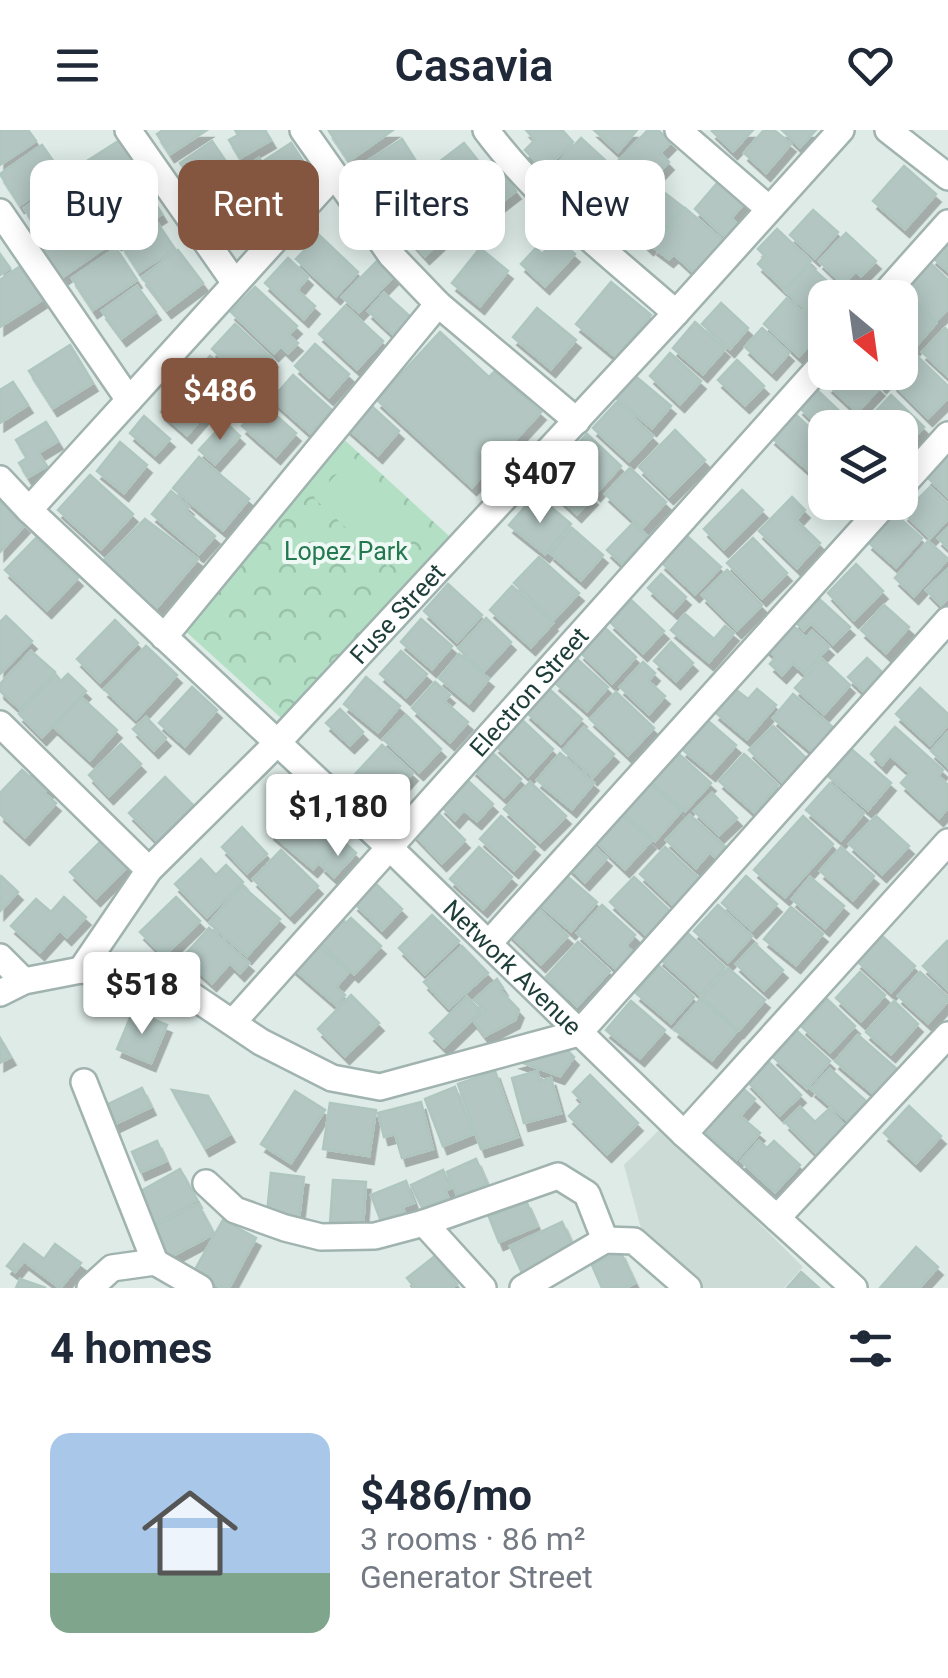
<!DOCTYPE html>
<html lang="en">
<head>
<meta charset="utf-8">
<style>
	body { margin:0; font-family:Roboto,sans-serif; background:#f2f2f3; color:#1f2937; height:100vh; display:flex; flex-direction:column; font-size:38px; white-space:nowrap }
	* { box-sizing:border-box; margin:0 }
	p { font-size:32px; color:#747a83 }
	.icon { flex:none; width:55px; height:55px; fill:none; stroke:currentColor; stroke-width:2; stroke-linecap:round; stroke-linejoin:round }
	.map { position:relative; height:1158px; overflow:hidden }
	.details { display:flex; flex-direction:column; background:#fff; flex:1 }
	.details>* { flex:none }
	.guide { position:absolute; left:30px; top:30px; width:890px; height:90px; display:flex; gap:20px }
	.needle { width:65px; rotate:151deg }
	.buttons { position:absolute; left:808px; top:150px; display:grid; gap:20px }
	.buttons a { display:grid; place-items:center; width:110px; height:110px; border-radius:20px; background:#fff; box-shadow:0 5px 25px #0003; font-size:50px }
	.price { position:absolute; translate:-50% -85px; padding:0 22px; border-radius:10px; background:#fff; color:#222; font-size:32px; line-height:65px; filter:drop-shadow(0 2px 5px #0008) }
	.price::after { content:''; position:absolute; left:50%; top:60px; width:30px; height:22px; margin-left:-15px; background:inherit; clip-path:polygon(0 0,100% 0,50% 100%) }
	.price.current { background:#84563f; color:#fff }
	ul { padding:0; list-style:none }
	li { display:flex; align-items:center; gap:30px; height:250px; padding:0 50px }
	li span { display:grid; place-items:center; flex:none; width:280px; height:200px; border-radius:20px; color:#555 }
	li>.icon { margin-inline-start:auto }
	span .icon { width:120px; height:120px; fill:#fffc; stroke-width:1 }
	li b { font-size:42px }
	h2 { display:flex; justify-content:space-between; align-items:center; height:120px; padding:0 50px; font-size:42px }
	.tag { padding:0 35px; border-radius:20px; background:#fff; box-shadow:0 5px 25px #0003; font-size:35px; line-height:90px }
	.tag.current { background:#84563f; color:#fff }
	header { display:flex; justify-content:space-between; align-items:center; height:130px; padding:0 50px; background:#fff; font-size:45px; font-weight:600 }
	.map>svg:first-child { display:block }
	.built { fill:#ccdbd6 }
	.park { fill:url(#park-crowns) }
	.pitch { fill:#b3e0c5 }
	.building { fill:#b3c6c1; stroke:#afc6bf; stroke-width:2.5; filter:url(#shadow) }
	.lines { fill:none; stroke-linecap:round; stroke-linejoin:round }
	.minor-casing { stroke:#a0b3af; stroke-width:30 }
	.minor { stroke:#fff; stroke-width:25 }
	.labels { text-anchor:middle; stroke-width:8; stroke-linejoin:round; paint-order:stroke }
	.park-label { font-size:25px; fill:#237850; stroke:#eef8f4 }
	.street-label { font-size:25px; fill:#1d3d39; stroke:#eef8f4 }
</style>
</head>
<body>
<header><svg class="icon" aria-label="menu" viewBox="0 0 24 24"><path d="M4 6h16M4 12h16M4 18h16"/></svg>Casavia<svg class="icon" aria-label="heart" viewBox="0 0 24 24"><path d="M12 20l-8-8c-3-5 5-10 8-4 3-6 11-1 8 4z"/></svg></header>
<div class="map">
<svg width="948" height="1158" viewBox="0 0 948 1158">
	<defs>
		<pattern id="park-crowns" width="20" height="18" patternUnits="userSpaceOnUse" patternTransform="scale(2.5)"><rect width="20" height="18" fill="#b3e0c5"/><path d="M2 6a3 3 0 1 1 6 0M12 15a3 3 0 1 1 6 0" fill="none" stroke="#9ac1aa"/></pattern>
		<filter id="shadow"><feDropShadow dx="4.5" dy="8" stdDeviation="0" flood-color="#0004"/></filter>
	</defs>
	<rect width="100%" height="100%" fill="#deebe7"/>
	<path class="built" d="M662 997 803 1137 784 1158H700L643 1106 624 1035Z"/>
	<path class="park" d="M338 304 460 416 291 597 182 498Z"/>
	<path class="pitch" d="M353 327 427 396 388 437 314 368Z"/>
	<path class="building" d="M0 0H28L36 11 0 35Z
		M163 0H207L170 24 157 4Z
		M235 0H265L271 10 240 28 229 10 238 5Z
		M393 0 349 31 329 1 331 0Z
		M526 0H562L573 12 544 40 525 20 535 10Z
		M594 0H637L618 22Z
		M648 0H658L671 12 660 23 669 32 644 58 617 32Z
		M713 0H753L733 21 712 1Z
		M764 0H774L791 14 766 43 744 23Z
		M782 0H816L800 17Z
		M581 8 605 30 573 64 549 43Z
		M402 9 417 33 373 62 358 37Z
		M120 10 142 44 95 74 73 40Z
		M212 11 229 36 197 57 180 33Z
		M291 13 308 39 282 56 291 70 269 84 241 40 259 28 262 32Z
		M464 13 483 37 448 63 430 39Z
		M42 15 63 45 20 75 0 44Z
		M608 34 636 59 604 94 576 69Z
		M904 36 936 64 905 99 873 71Z
		M499 39 516 61 480 89 463 68Z
		M724 45 750 67 731 88 742 99 730 112 695 79Z
		M240 47 264 86 250 95 242 82 221 95 205 69Z
		M68 49 86 77 42 106 24 78Z
		M130 56 137 67 147 60 162 84 117 112 95 79Z
		M657 57 683 77 649 117 623 93Z
		M440 76 458 95 425 126 407 106Z
		M685 78 727 114 699 147 674 124 669 129 653 117Z
		M813 80 838 102 815 128 790 105Z
		M88 81 110 114 61 148 39 115Z
		M156 91 175 119 139 142 121 114Z
		M777 99 811 131 784 159 758 134 765 126 758 119Z
		M846 103 876 131 861 146 856 141 843 154 819 131Z
		M319 105 358 142 336 166 296 129Z
		M557 108 575 124 545 156 521 134 536 118 542 124Z
		M948 109V141L932 127Z
		M116 118 137 150 93 180 72 148Z
		M480 118 508 141 480 176 452 153Z
		M178 120 203 153 167 180 142 147Z
		M0 124 10 138 0 145Z
		M924 127 948 150V179L936 191 898 155Z
		M288 128 308 147 297 160 315 176 304 189 265 153Z
		M378 130 395 145 359 182 342 167Z
		M22 135 43 169 0 197V150Z
		M809 135 838 161 832 168H825V175L814 187 785 161Z
		M611 152 651 185 616 227 576 194Z
		M137 156 156 182 122 208 102 181Z
		M255 157 297 196 288 205 298 213 288 223 281 216 274 223 231 182Z
		M898 159 936 193 910 223 900 214V168H891Z
		M384 163 414 190 397 208 368 181Z
		M787 168 823 200 799 226 764 194Z
		M721 173 748 198 730 219 702 194Z
		M345 176 383 211 357 239 319 204Z
		M537 178 576 210 551 239 513 207Z
		M695 192 725 219 703 244 673 218Z
		M235 194 273 229 249 254 212 219Z
		M762 198 789 223 772 242 745 217Z
		M945 198 948 201V246L922 222Z
		M440 202 489 247 495 241 541 282 472 357 377 270Z
		M315 214 349 244 329 267 295 236Z
		M70 215 93 253 53 278 29 241Z
		M670 223 701 251 680 274 650 246Z
		M210 226 236 249 187 305 161 282Z
		M918 227 948 256V268L928 288 893 253Z
		M737 230 764 256 745 275 718 250Z
		M839 242H863L880 258 857 282 828 255Z
		M869 242H893L882 255Z
		M293 245 332 280 310 303 272 269Z
		M634 245 671 276 652 298 615 267Z
		M13 252 28 275 0 293V260Z
		M816 259 851 292 846 298H825V302L799 277Z
		M891 265 924 297 909 313 900 305V298H892L875 282Z
		M365 270 399 301 378 325 343 294Z
		M617 272 653 306 629 331 593 298Z
		M262 273 296 303 276 326 242 296Z
		M793 282 825 312V321L808 340 771 307Z
		M144 286 170 309 155 325 130 303Z
		M46 292 58 311 38 323 47 336 28 347 19 333 27 328 16 310Z
		M225 292 240 306 215 334 199 320Z
		M675 300 705 330 669 366 639 337Z
		M587 304 621 336 596 363 561 332Z
		M120 312 147 335 124 363 97 341Z
		M948 325V367L927 347Z
		M199 327 249 369 223 400 173 358Z
		M630 338 666 372 642 398 605 364Z
		M565 341 593 367 577 384 549 358Z
		M90 345 133 384 101 419 58 380Z
		M930 357 948 374V389L930 408 904 383Z
		M742 360 763 380 724 419 704 399Z
		M171 361 189 377 186 381 215 406 199 424 152 384Z
		M792 367 805 380 796 390 820 413 797 438 759 401Z
		M0 371 25 395 0 422Z
		M530 371 539 379 545 372 571 394 545 424 509 395Z
		M894 383 922 408 896 437 868 412Z
		M145 389 198 429 154 481 103 431Z
		M633 393 648 407 622 434 607 420Z
		M572 398 603 425 581 450 550 423Z
		M948 398V418L938 408Z
		M686 405 721 437 695 464 661 432Z
		M36 408 78 448 47 480 5 440Z
		M753 408 787 443 762 468 727 433Z
		M928 411 948 429 914 466 895 448Z
		M539 427 579 463 553 490 514 453Z
		M856 434 883 461 854 490 828 463Z
		M948 439V468L941 475 926 460Z
		M727 440 762 475 737 500 702 465Z
		M661 444 686 467 673 481 648 458Z
		M448 454 482 485 457 512 424 481Z
		M512 456 553 493 531 517 490 480Z
		M817 467 850 497 833 514 811 493 804 500 794 491Z
		M631 470 664 501 643 523 610 492Z
		M884 475 909 497 886 523 861 500Z
		M685 484 714 509 725 496 734 503 709 532 671 500Z
		M6 486 32 511 0 544V492Z
		M486 488 511 512 483 542 458 518Z
		M421 489 452 516 432 539 401 512Z
		M115 490 138 513 100 552 77 529Z
		M789 492 806 508 812 501 829 517 804 543 793 533 782 545 770 534 776 527 765 517Z
		M604 497 636 527 612 553 580 522Z
		M671 512 693 533 676 551 654 531Z
		M146 516 177 545 136 589 104 559Z
		M31 521 55 542 20 579 0 561V554Z
		M401 521 427 544 406 567 380 544Z
		M459 524 489 549 469 573 439 548Z
		M867 528 883 543 864 562 848 547Z
		M577 529 608 557 587 581 555 553Z
		M822 529 850 555 824 584 795 558Z
		M643 532 655 543 648 551 665 566 649 584 620 557Z
		M68 544 86 561 42 607 19 584 56 545 61 551Z
		M366 547 400 576 378 602 344 574Z
		M435 552 450 565 444 571 468 592 450 612 412 578Z
		M192 557 217 580 185 616 159 593Z
		M548 558 582 589 561 613 526 582Z
		M920 558 948 584V595L930 615 896 584Z
		M735 559 748 569 757 559 776 575 747 609 715 582Z
		M616 562 654 598 628 625 590 589Z
		M793 564 836 600 815 624 773 588Z
		M81 567 117 600 90 630 54 597Z
		M340 579 363 602 350 615 326 593Z
		M406 585 441 619 419 642 383 609Z
		M146 587 166 608 154 620 133 599Z
		M520 588 553 619 528 646 495 615Z
		M707 590 736 615 711 643 682 619Z
		M773 596 808 630 784 654 749 620Z
		M584 597 614 624 593 647 563 620Z
		M895 597 943 640 938 646 948 655V678L939 688 901 653 910 643 890 625 882 635 871 624Z
		M948 602V637L931 621Z
		M121 614 141 634 109 666 89 645Z
		M382 615 413 643 380 679 349 651Z
		M670 616 711 653 685 681 644 645Z
		M850 618 891 653 868 680 827 645Z
		M489 620 521 649 504 667 472 638Z
		M560 623 594 653 572 679 537 650Z
		M744 624 778 655 754 682 719 651Z
		M22 640 30 647 33 644 49 659 44 663 56 673 25 707 0 684V663Z
		M165 647 194 676 158 712 129 683Z
		M643 647 681 681 655 711 617 677Z
		M466 649 493 674 477 691 464 680 455 690 441 676Z
		M530 652 566 686 540 712 504 679Z
		M830 653 864 683 841 710 806 680Z
		M712 663 737 688 719 705 694 681Z
		M302 666 335 695 330 701 339 710 313 739 270 702Z
		M613 677 651 711 625 739 588 704Z
		M435 680 465 710 442 733 412 702Z
		M690 685 731 722 721 733 710 722 696 738 666 710Z
		M501 686 535 717 514 740 480 709Z
		M803 686 833 714 785 767 754 740Z
		M876 686 909 716 882 744 849 714Z
		M242 697 267 724 247 743 222 717Z
		M103 709 129 735 96 768 70 742Z
		M343 711 356 723 334 747 321 735Z
		M589 712 607 728 585 752 567 735Z
		M479 717 512 747 483 779 450 749Z
		M665 717 702 751 676 778 640 744Z
		M841 717 874 746 853 770 820 741Z
		M281 720 318 756 290 785 253 749Z
		M201 729 216 745 226 735 243 752 207 787 175 754Z
		M561 741 597 772 571 801 536 771Z
		M1 746 18 762 0 781V747Z
		M746 746 777 774 752 800 722 773Z
		M634 747 670 781 647 806 610 772Z
		M810 747 844 776 825 798 792 769Z
		M374 752 402 779 382 800 354 773Z
		M242 756 280 789 247 826 209 793Z
		M64 767 86 787 67 807 60 800 40 822 11 796 36 769 51 782Z
		M176 767 200 791 164 826 140 802Z
		M533 774 568 806 541 834 507 801Z
		M602 775 635 805 626 816 635 824 619 842 577 803Z
		M718 775 752 806 728 832 694 801Z
		M791 777 823 804 796 835 764 809Z
		M337 784 346 793 351 788 381 816 354 844 315 808Z
		M432 785 459 811 425 844 399 818Z
		M209 798 249 833 240 843 230 833 212 853 183 827Z
		M684 800 725 837 700 865 659 828Z
		M881 805 915 836 891 862 857 831Z
		M313 811 349 842 336 857 345 865 336 875 291 836Z
		M947 811 948 812V860L923 836Z
		M578 812 610 841 577 876 546 847Z
		M755 814 783 840 764 860 736 834Z
		M462 816 488 843 449 878 424 852Z
		M659 836 694 867 671 893 636 863Z
		M728 838 765 870 739 900 702 868Z
		M860 842 885 865 861 891 836 868Z
		M920 842 948 867V871L928 893 898 866Z
		M497 849 503 858 500 860 519 880 515 890 485 906 473 890 486 881 474 870Z
		M351 865 379 893 345 926 318 899Z
		M467 867 481 881 444 917 430 903Z
		M700 869 737 901 712 930 674 899Z
		M827 869 855 896 830 922 802 897Z
		M631 871 665 900 640 928 606 900Z
		M894 871 918 894 891 924 866 902Z
		M133 881 167 895 151 933 117 919Z
		M797 901 830 931 807 958 773 927Z
		M858 905 898 940 875 965 835 931Z
		M0 908 11 927 0 933Z
		M556 920H567L574 927 560 946 517 931Z
		M768 931 801 965 780 985 747 951Z
		M830 939 866 971 848 991 811 959Z
		M495 941 518 1007 481 1019 458 954Z
		M537 941 540 951 551 948 561 983 524 993 512 948Z
		M590 945 638 993 607 1024 569 986 583 972 573 962Z
		M739 955 755 969 740 986 760 1003 737 1029 701 998Z
		M455 957 473 1004 443 1016 425 969Z
		M142 958 151 977 115 994 106 975Z
		M172 960 208 966 230 1004 205 1018Z
		M295 961 325 980 291 1033 261 1014Z
		M421 972 433 1019 402 1028 395 1004 384 1007 378 983Z
		M330 973 376 980 369 1026 323 1019Z
		M909 976 941 1006 916 1033 884 1003Z
		M800 977 815 992 829 979 847 998 819 1026 785 992Z
		M157 1011 166 1031 141 1042 132 1022Z
		M759 1011 767 1018 774 1011 800 1035 775 1062 741 1031Z
		M476 1029 487 1054 458 1067 447 1042Z
		M180 1039 197 1070 151 1096 134 1065Z
		M443 1040 451 1058 445 1061 448 1067 423 1079 411 1055Z
		M271 1043 304 1047 299 1088 267 1084Z
		M333 1050 366 1052 363 1097 330 1094Z
		M406 1051 414 1073 402 1077 406 1085 382 1094 371 1065Z
		M526 1071 537 1096 499 1112 489 1087Z
		M198 1074 214 1104 168 1128 151 1099Z
		M223 1090 256 1108 229 1158H222L193 1143Z
		M562 1092 575 1120 523 1145 510 1116Z
		M24 1114 44 1129 55 1114 81 1133 60 1158 24 1131 15 1142 7 1136Z
		M916 1117 938 1137 919 1158H880Z
		M620 1121 635 1153 625 1158H602L592 1135Z
		M435 1126 457 1154 452 1158H415L407 1148Z
		M801 1142 819 1158H787Z
		M20 1149 46 1158H16Z"/>
	<g class="lines">
		<defs>
			<g id="minor">
				<path d="M128 0 235 153"/>
				<path d="M303 0 391 125 438 174 577 291"/>
				<path d="M486 0C539 71 610 125 676 183"/>
				<path d="M678 0 769 79"/>
				<path d="M888 0 948 47"/>
				<path d="M0 82 129 270"/>
				<path d="M881 168 948 93"/>
				<path id="s1" d="M0 349 29 380 390 718 684 1004 854 1158"/>
				<path d="M900 358 948 305"/>
				<path d="M29 380 334 45"/>
				<path d="M164 507 438 174"/>
				<path d="M0 594 149 740"/>
				<path d="M489 813 887 372"/>
				<path d="M0 827 24 851"/>
				<path id="s2" d="M81 840 149 740 277 613 676 183 841 0"/>
				<path d="M0 863 24 851 81 840 130 845 188 863 261 912 332 948 380 957 579 903 948 490"/>
				<path id="s3" d="M234 891 825 231"/>
				<path d="M84 952 155 1132"/>
				<path d="M684 1004 948 712"/>
				<path d="M206 1053 235 1080 285 1098 321 1107 375 1106 424 1093 558 1046 587 1064 605 1110"/>
				<path d="M777 1088 948 905"/>
				<path d="M424 1093 483 1158"/>
				<path d="M90 1158 112 1138 155 1132 200 1158"/>
				<path d="M523 1158 605 1110 634 1111 688 1158"/>
			</g>
		</defs>
		<use href="#minor" class="minor-casing"/>
		<use href="#minor" class="minor"/>
	</g>
	<g class="labels">
		<g class="park-label">
			<text x="346" y="430">Lopez Park</text>
		</g>
		<g class="street-label">
			<text dy="9" stroke="none"><textPath href="#s2" startOffset="478">Fuse Street</textPath></text>
			<text dy="9" stroke="none"><textPath href="#s3" startOffset="442">Electron Street</textPath></text>
			<text dy="9" stroke="none"><textPath href="#s1" startOffset="708">Network Avenue</textPath></text>
		</g>
	</g>
</svg>
<div class="buttons">
<a><svg class="needle" viewBox="-14 -14 28 28"><path d="M0-13l5 13h-10z" fill="#e53935"/><path d="M0 13l5-13h-10z" fill="#747a83"/></svg></a>
<a><svg class="icon" aria-label="layers" viewBox="0 0 24 24"><path d="M12 4l9 5-9 5-9-5zM3 14l9 5 9-5"/></svg></a>
</div>
<b class="price current" style="left:220px;top:313px">$486</b>
<b class="price" style="left:540px;top:396px">$407</b>
<b class="price" style="left:338px;top:729px">$1,180</b>
<b class="price" style="left:142px;top:907px">$518</b>
<div class="guide">
<a class="tag">Buy</a>
<a class="tag current">Rent</a>
<a class="tag">Filters</a>
<a class="tag">New</a>
</div>
</div>
<section class="details">
<h2>4 homes<svg class="icon" aria-label="filters" viewBox="0 0 24 24"><path d="M4 7h16M4 17h16"/><circle cx="9" cy="7" r="2"/><circle cx="15" cy="17" r="2"/></svg></h2>
<ul>
<li><span style="background:linear-gradient(#a9c7e8 70%,#7fa58c 0)"><svg class="icon" aria-label="home" viewBox="0 0 24 24"><path d="M3 11l9-7 9 7M6 9v11h12V9"/></svg></span><div><b>$486/mo</b><p>3 rooms · 86 m²</p><p>Generator Street</p></div></li>
</ul>
</section>
</body>
</html>
